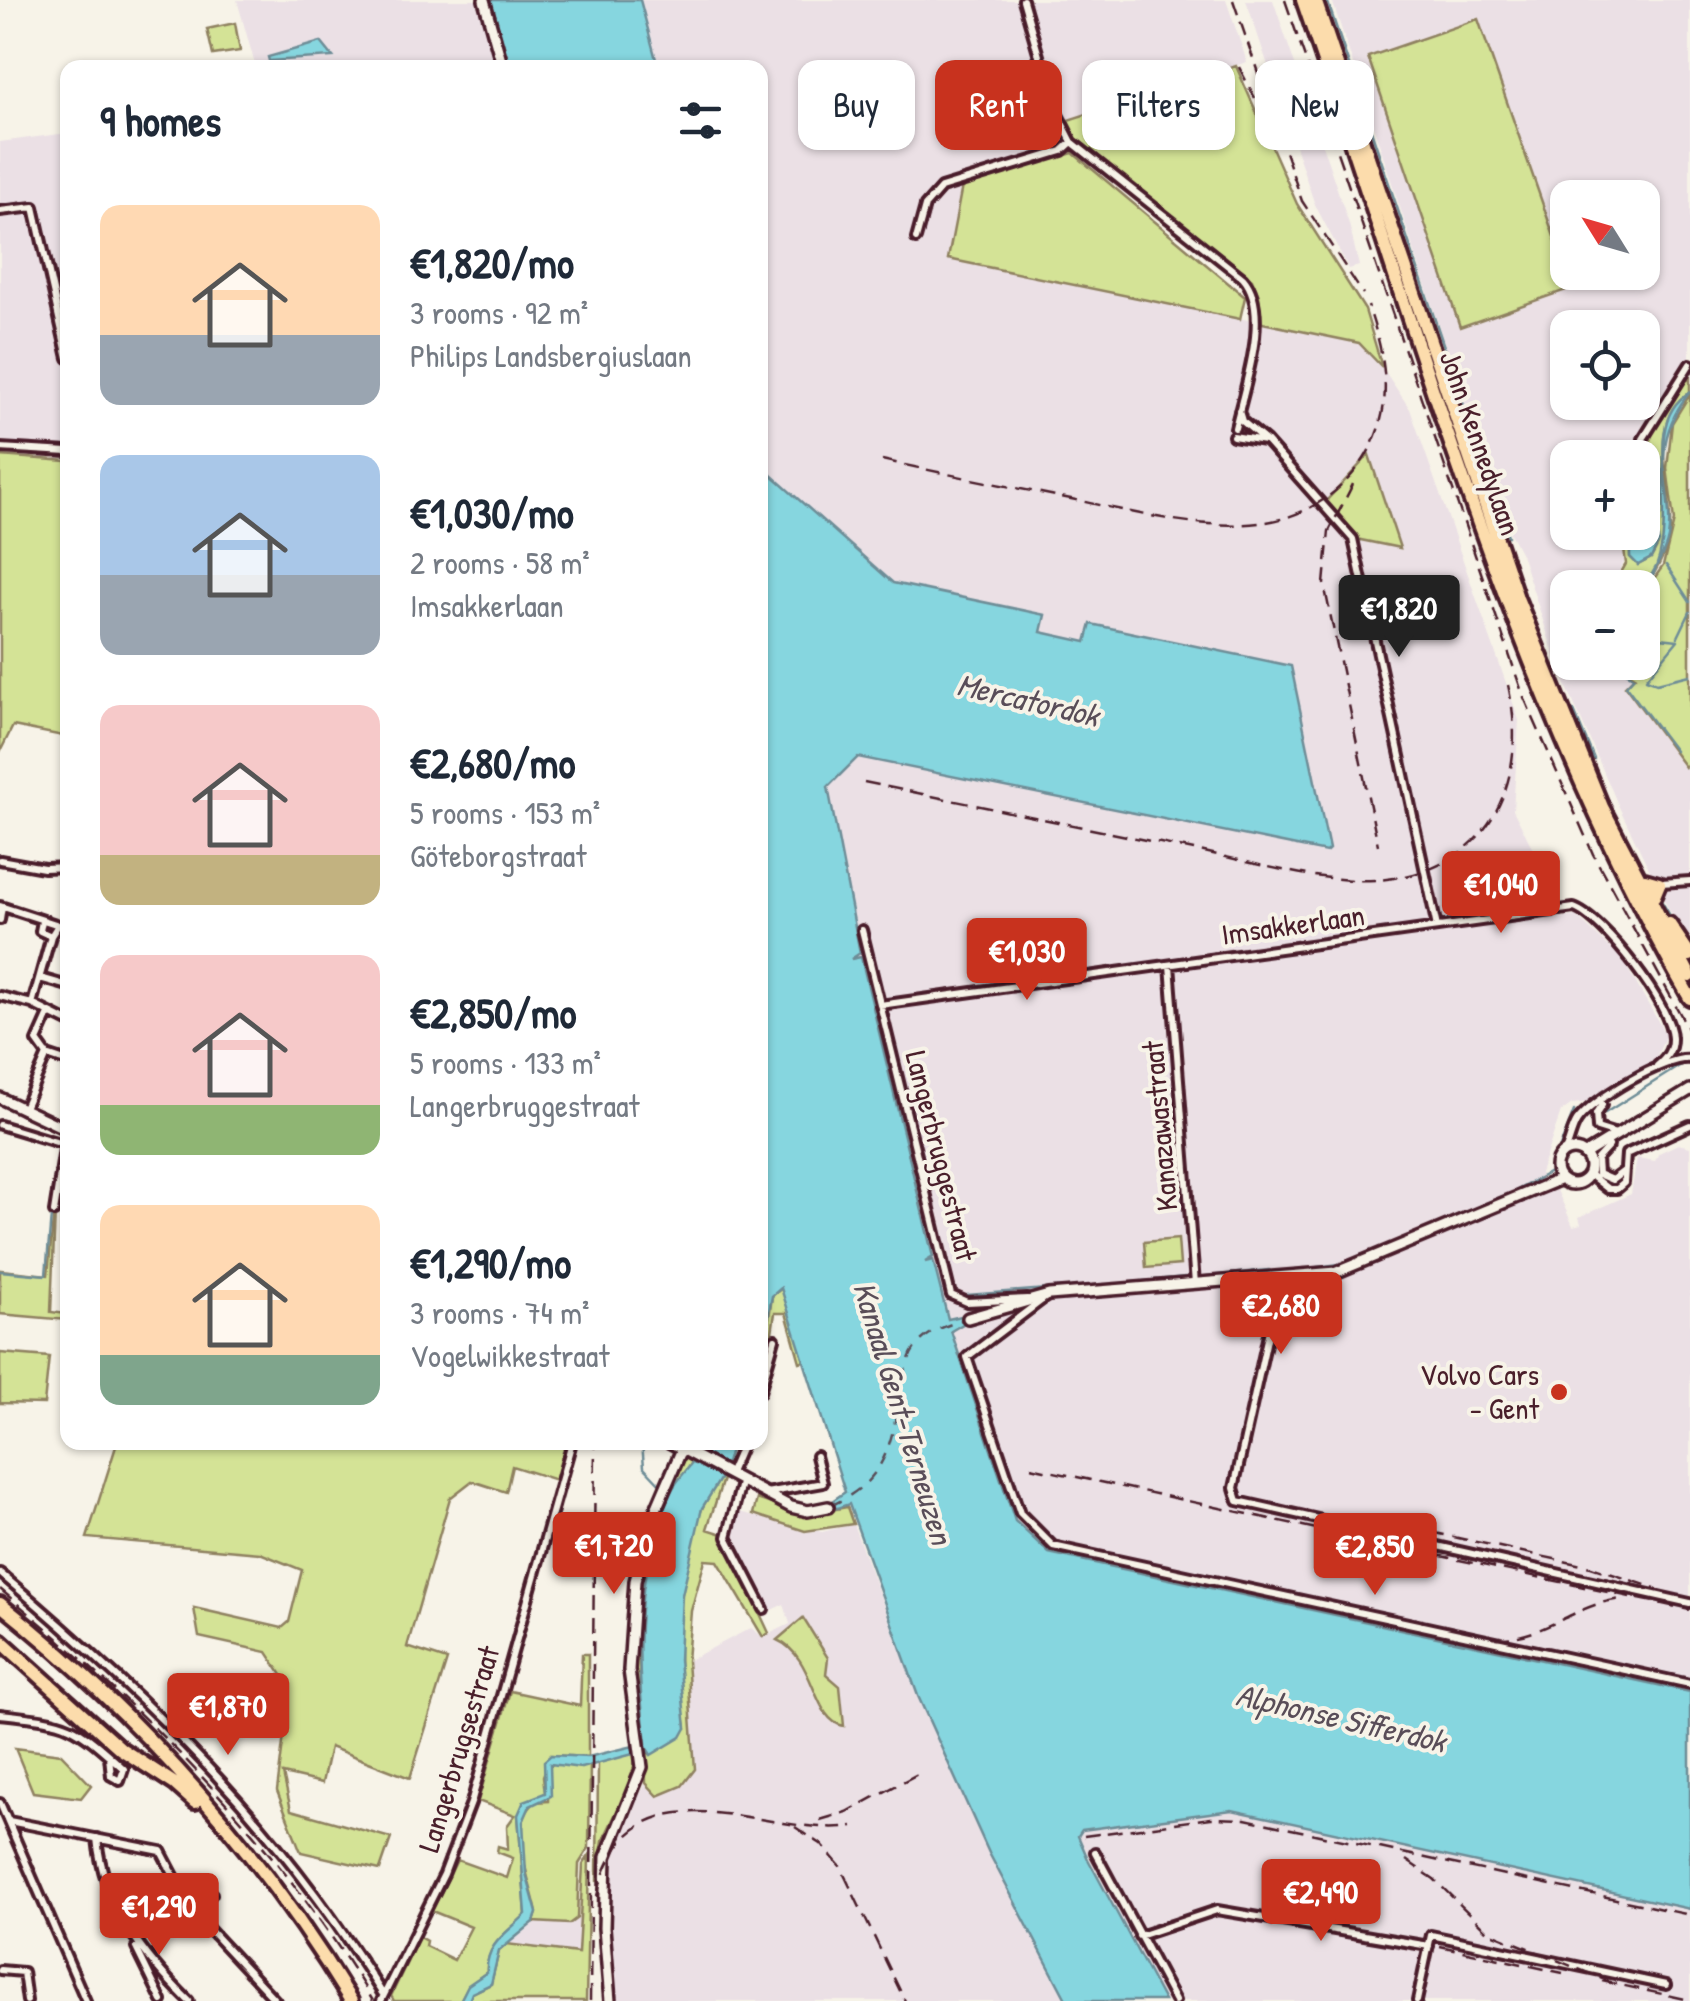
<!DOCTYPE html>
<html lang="en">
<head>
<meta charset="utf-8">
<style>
	body { margin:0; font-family:"Patrick Hand",sans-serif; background:#f2f2f3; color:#1f2937; height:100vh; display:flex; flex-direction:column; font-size:38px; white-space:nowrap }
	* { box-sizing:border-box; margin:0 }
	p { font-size:32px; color:#747a83 }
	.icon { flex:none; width:55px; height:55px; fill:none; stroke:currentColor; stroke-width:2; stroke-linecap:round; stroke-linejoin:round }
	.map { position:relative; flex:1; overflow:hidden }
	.side { position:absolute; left:60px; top:60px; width:708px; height:1390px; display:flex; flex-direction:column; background:#fff; border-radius:20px; box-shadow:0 2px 8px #0004 }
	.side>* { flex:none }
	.hud { position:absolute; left:798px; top:60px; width:742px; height:90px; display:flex; gap:20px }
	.needle { width:65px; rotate:307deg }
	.buttons { position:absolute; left:1550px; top:180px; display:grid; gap:20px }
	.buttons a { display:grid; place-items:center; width:110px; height:110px; border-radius:20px; background:#fff; box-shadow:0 2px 8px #0004; font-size:50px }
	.price { position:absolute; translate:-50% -85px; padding:0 22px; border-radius:10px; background:#c8321e; color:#fff; font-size:32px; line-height:65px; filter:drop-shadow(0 2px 5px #0008) }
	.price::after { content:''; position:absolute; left:50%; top:60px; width:30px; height:22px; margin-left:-15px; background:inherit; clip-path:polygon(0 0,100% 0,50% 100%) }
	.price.on { background:#222; color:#fff }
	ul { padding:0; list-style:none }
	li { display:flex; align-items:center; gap:30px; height:250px; padding:0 40px }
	li span { display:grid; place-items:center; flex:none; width:280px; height:200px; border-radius:20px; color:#555 }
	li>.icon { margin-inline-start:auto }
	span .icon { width:120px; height:120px; fill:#fffc; stroke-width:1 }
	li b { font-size:42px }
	h2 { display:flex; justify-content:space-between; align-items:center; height:120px; padding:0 40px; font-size:42px }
	.pill { padding:0 35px; border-radius:20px; background:#fff; box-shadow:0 2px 8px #0004; font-size:35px; line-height:90px }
	.pill.on { background:#c8321e; color:#fff }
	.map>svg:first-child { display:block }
	.built { fill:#ebe0e5; fill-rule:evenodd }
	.green { fill:#d4e396; stroke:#8f8160; stroke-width:2.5 }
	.water { fill:#86d6df; stroke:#6e8d97; stroke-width:2.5 }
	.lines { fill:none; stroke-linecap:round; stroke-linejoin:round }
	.stream { stroke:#6e8d97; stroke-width:2.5 }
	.ferry { stroke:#594d58; stroke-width:2.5; stroke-dasharray:12 10; stroke-linecap:butt }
	.minor-casing { stroke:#4a1f2b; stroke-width:14 }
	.secondary-casing { stroke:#4a1f2b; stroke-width:16 }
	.trunk-casing { stroke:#4a1f2b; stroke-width:20 }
	.minor { stroke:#f7f3e8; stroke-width:6 }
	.secondary { stroke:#f7f3e8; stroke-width:9 }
	.trunk { stroke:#fcdcac; stroke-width:12 }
	.rail { stroke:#4a1f2b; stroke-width:2.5; stroke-dasharray:15 8; stroke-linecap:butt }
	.poi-dot { fill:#c8321e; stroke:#f7f3e8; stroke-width:4 }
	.labels { text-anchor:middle; stroke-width:8; stroke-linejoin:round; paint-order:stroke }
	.street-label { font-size:30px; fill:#4a1f2b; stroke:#f7f3e8 }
	.poi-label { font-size:30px; fill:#4a1f2b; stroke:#f7f3e8; text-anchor:end }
	.water-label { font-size:32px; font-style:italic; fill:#594d58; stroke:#f7f3e8 }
</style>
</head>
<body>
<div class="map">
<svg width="1690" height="2001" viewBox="0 0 1690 2001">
	<rect width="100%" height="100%" fill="#f7f3e8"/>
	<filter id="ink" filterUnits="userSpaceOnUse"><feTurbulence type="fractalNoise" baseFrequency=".01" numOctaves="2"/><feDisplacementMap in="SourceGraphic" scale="20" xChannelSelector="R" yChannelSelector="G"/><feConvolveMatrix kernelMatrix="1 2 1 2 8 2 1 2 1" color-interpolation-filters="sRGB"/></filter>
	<g filter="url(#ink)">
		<path class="built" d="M237 0H480L499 67H268L254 61Z
			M640 0H1226L1247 62 1069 120 1073 153 962 186 948 258 1359 343 1382 367 1410 409 1519 720 1513 810 1552 886 1556 918 1576 916 1622 959 1666 1035 1655 1060 1591 1102 1572 1104 1561 1112 1540 1173 1547 1190 1556 1188 1573 1226 1581 1224 1579 1217 1631 1194 1637 1158 1655 1161 1659 1153 1678 1144 1690 1147V1692L1049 1553 1015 1521 951 1331 968 1322 965 1315 948 1320 933 1261 925 1262 932 1256 861 958 851 960V955L860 952 828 787 858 757 1326 852 1329 848 1291 667 1092 624 1087 642 1041 632 1045 614 893 583 769 474 760 440V68L658 67ZM1369 456 1356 539 1326 501Z
			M1246 0H1273L1349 224 1359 266 1349 269 1315 205Z
			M1332 0H1690V376L1657 424 1643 458H1568V532L1622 533 1626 558 1612 587 1568 588V662L1613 663 1635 675 1636 679 1625 686 1690 774V940L1669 910 1619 807 1559 669 1521 554 1501 516ZM1568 198H1642V272H1568ZM1568 328H1642V402H1568Z
			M67 133V455L0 451V142Z
			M735 1511 822 1532 853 1524 918 1696 989 1853 1067 2001H618L609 1935 612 1858 620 1831 646 1783 649 1763 693 1735 687 1661 751 1628 763 1637 790 1624 784 1604 761 1615 746 1585 723 1534Z
			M1232 1810 1690 1909V2001H1164L1078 1836 1082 1830Z
			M581 1918 578 1953 507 1944 534 1922 568 1924 569 1919Z"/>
		<path class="green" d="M1478 19 1572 288 1460 327 1368 57Z
			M235 23 240 51 213 55 207 29Z
			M1236 66 1297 204 1365 310 1382 367 1359 343 1262 323 1259 296 1252 279 1071 137 1068 120Z
			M1073 153 1245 297 1240 319 948 259 962 186Z
			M1690 377V392C1645 418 1672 485 1670 525 1669 550 1658 570 1643 589L1612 588 1626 564 1622 533H1630V557L1638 565 1651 558 1658 545 1656 531 1643 522C1643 461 1644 424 1690 377Z
			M1690 394V762L1685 767 1625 686 1635 676 1613 663 1642 662 1643 594 1663 566 1674 521 1667 468 1672 423Z
			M1369 455 1400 548 1356 539 1326 501Z
			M0 456 67 461 68 737 13 726 0 752Z
			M56 1186 51 1312 67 1314V1320L0 1314V1270L48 1275Z
			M1178 1239 1180 1265 1146 1268 1144 1242Z
			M782 1288 784 1292 804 1361 800 1362 786 1313H775L771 1339H766L772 1296Z
			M0 1353 49 1357 44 1404 0 1403Z
			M117 1443H566L556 1480 512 1466 506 1492 472 1481 450 1498 407 1647 447 1660 410 1778 330 1747 322 1783 283 1774 291 1810 391 1838 380 1870 301 1852 277 1791 290 1687 267 1652 199 1637 194 1608 282 1628 289 1622 302 1570 260 1553 87 1538Z
			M689 1443H698C696 1466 667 1495 658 1522 634 1592 636 1671 646 1743L643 1744 632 1670 643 1559Z
			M721 1475 723 1479 707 1529 723 1534 769 1633 763 1637 718 1561 705 1560 691 1611 687 1661 695 1769 682 1786 658 1796 646 1783 645 1750 650 1754 686 1728C674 1659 676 1575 702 1509 707 1497 717 1486 721 1475Z
			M757 1499 804 1515 847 1507 853 1524 805 1531 753 1514Z
			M803 1618 828 1658 826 1674 840 1686 844 1726C812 1721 816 1657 777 1640Z
			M582 1654H588V1757L551 1755 543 1776 545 1793 518 1815 526 1914C510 1931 485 1944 487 1972L468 1986 460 2001H394L391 1996 419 1937 426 1941 425 1946 454 1960 471 1927 432 1911 457 1860 507 1878 513 1858 497 1852 498 1846 508 1849 507 1826 515 1815 478 1801 510 1691 580 1706Z
			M15 1748 61 1754 91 1785 81 1798 33 1792Z
			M635 1753 633 1778 603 1840 597 1882 598 1762Z
			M555 1762 581 1768 590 1763 589 1848 579 1864 577 1918 569 1924 534 1922 537 1913C531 1881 506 1828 535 1802L548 1801 549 1767Z
			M589 1856 586 2001H469L472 1993 491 1984 499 1951 507 1944 578 1953 583 1865Z"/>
		<path class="water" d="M491 0H640L658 67H510Z
			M321 42 333 57 269 61 268 57Z
			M1690 392C1635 457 1690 521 1643 594 1648 575 1664 560 1668 538 1676 496 1641 421 1690 392Z
			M760 440 770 474 893 583 1045 615 1041 632 1086 642 1091 624 1291 666 1329 849 1326 852 858 757 828 787 860 953 851 959 861 957 933 1257 925 1262 933 1260 948 1319 966 1315 968 1321 951 1331 1015 1521 1049 1553 1690 1692V1909L1232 1810 1082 1830 1078 1836 1088 1859 1164 2001H1067L989 1853 918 1696 849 1504 831 1510 829 1503 845 1492 781 1288 772 1296 760 1361Z
			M1643 522 1656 531 1659 542 1651 558 1638 565 1630 557V533L1642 532Z
			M698 1443H732L722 1476 702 1508 682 1595 679 1660 686 1728 681 1737 651 1755 648 1750 581 1768 550 1764 551 1796 530 1806 523 1822 526 1873 537 1913 534 1922 499 1951 491 1984 472 1993 469 2001H460L468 1985 487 1972C485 1943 509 1932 526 1914L518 1815 524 1801 545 1793 544 1761 551 1755 588 1757 646 1743C635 1660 634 1570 671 1492 678 1477 690 1468 697 1456Z"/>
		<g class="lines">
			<path class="stream" d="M1327 0 1508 536
				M1666 565 1690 602
				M1642 636 1678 640 1646 679 1657 683 1690 675
				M1678 637 1690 612
				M1612 662 1634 677 1626 686 1675 751
				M1574 711 1594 759
				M1660 899 1672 919
				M1605 1113 1681 1065
				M0 1120 65 1141
				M1515 1191 1550 1172 1574 1111
				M1317 1267 1347 1263 1503 1196
				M0 1271 46 1275 53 1192 68 1193
				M1207 1276 1269 1270
				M1101 1285 1185 1277
				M1055 1288 1087 1286
				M967 1295 1047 1289
				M642 1442 644 1467 662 1486"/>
			<path class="ferry" d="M830 1506C889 1479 890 1445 902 1386 905 1372 908 1354 919 1343 932 1329 950 1325 967 1318"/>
			<defs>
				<path id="minor" d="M1023 0 1053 105 1072 142 1243 278C1272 311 1244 388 1235 428
					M0 211 34 207 68 358
					M916 239 925 206 941 188 1062 151 1072 142
					M1239 411 1242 421 1266 441 1353 539 1437 927
					M1233 436 1265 441
					M1643 439 1690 364
					M0 448 68 452
					M0 860 44 868 68 867
					M1661 883 1690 881
					M0 906 68 928
					M0 920 2 907
					M42 921 40 931 51 936
					M862 930 951 1295 967 1302 1027 1299
					M1170 965 1195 1284
					M40 978 68 986
					M0 996 32 1004 68 1022
					M32 1004 51 936 58 925
					M880 1005 1574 908C1603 918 1673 1007 1672 1039 1672 1051 1666 1058 1657 1066
					M47 1055 37 1041 49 1014
					M1602 1105 1596 1114 1597 1128 1616 1134
					M23 1110 47 1055 68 1062
					M0 1125 56 1142
					M1609 1146 1597 1159 1598 1174 1612 1180 1624 1171
					M1565 1151C1570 1142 1571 1130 1577 1121 1591 1100 1665 1056 1690 1059
					M1589 1174 1608 1189H1617L1624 1183 1626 1154 1690 1125
					M54 1212 67 1130
					M1281 1276 1234 1488 1238 1501 1690 1603
					M1046 1297 967 1357 1020 1513 1053 1546 1690 1684
					M760 1392 775 1339
					M729 1475 743 1442
					M741 1483 727 1537 764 1609
					M766 1493 823 1483 816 1456
					M0 1573C153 1703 275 1821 382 1993
					M0 1714C70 1722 71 1721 124 1769L120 1781 111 1776 109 1756
					M0 1803 86 2001
					M9 1821 161 1851 193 1912 276 2001
					M97 1838C103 1904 144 1957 189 2001
					M1095 1852 1175 2001
					M191 1908 212 1894
					M1139 1936 1217 1910 1429 1946
					M136 1948 162 2001
					M0 1970 23 1972 27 2001
					M381 2001 444 1874 471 1803 572 1442
					M1417 2001 1431 1935 1666 1985"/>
				<path id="secondary" d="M484 0 503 68
					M0 1098 68 1130
					M1556 1167a17 17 0 1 1 34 0a17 17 0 1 1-34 0Z
					M1585 1154 1690 1090
					M968 1318 1049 1295 1337 1272 1561 1179
					M669 1442 791 1507 808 1511 828 1507
					M610 2001 604 1928 606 1857 642 1767 629 1670 635 1581 651 1521 685 1442"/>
				<path id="trunk" d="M1303 0C1420 337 1512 687 1690 998
					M1315 0 1517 598 1602 807 1690 976
					M1645 880 1659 884 1654 896
					M1669 924 1690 955
					M0 1604C139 1715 258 1848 351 2001
					M0 1640 121 1749 181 1788
					M176 1785 195 1802"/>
			</defs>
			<use href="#minor" class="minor-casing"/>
			<use href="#secondary" class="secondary-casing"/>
			<use href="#trunk" class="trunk-casing"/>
			<use href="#minor" class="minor"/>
			<use href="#secondary" class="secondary"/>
			<use href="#trunk" class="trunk"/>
			<path class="rail" d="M1233 0 1302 201 1363 294
				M1285 0 1523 695 1593 854 1690 1032
				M1239 67 1255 98
				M882 460C946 474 1011 487 1076 500 1137 513 1209 533 1272 521 1309 514 1343 491 1364 459 1396 408 1386 359 1368 306
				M1353 484 1329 531 1324 584 1378 845
				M864 782C975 805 1087 828 1199 851 1262 864 1336 889 1401 877 1498 859 1528 771 1508 685
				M1031 1467 1690 1610
				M1385 1522 1591 1567 1655 1588
				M1051 1551 1690 1689
				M0 1589C145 1710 275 1838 373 2001
				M1495 1638C1544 1640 1575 1603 1622 1599
				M820 1820 847 1812 923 1771
				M795 1827 821 1844 840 1866 905 2001
				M1084 1836 1211 1818 1245 1819 1690 1915
				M1406 1860 1434 1879 1487 1931 1612 1983
				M597 1896C631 1753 762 1839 853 1826
				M1440 1946 1563 1973
				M1602 1981 1690 2000
				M590 2001 595 1442"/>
		</g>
	</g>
	<circle class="poi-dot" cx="1559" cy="1392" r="10"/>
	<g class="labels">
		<g class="street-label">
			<text transform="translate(1480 443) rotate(71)" y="10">John Kennedylaan</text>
			<text transform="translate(1293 925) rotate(-8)" y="10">Imsakkerlaan</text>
			<text transform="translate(1160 1126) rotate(-95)" y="10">Kanazawastraat</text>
			<text transform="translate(941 1156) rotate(76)" y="10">Langerbruggestraat</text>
			<text transform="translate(459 1749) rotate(-73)" y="10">Langerbrugsestraat</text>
		</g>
		<g class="poi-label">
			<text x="1539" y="1385">Volvo Cars<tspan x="1539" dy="34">- Gent</tspan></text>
		</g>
		<g class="water-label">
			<text transform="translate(1028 700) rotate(13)" y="11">Mercatordok</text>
			<text transform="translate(903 1413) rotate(73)" y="11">Kanaal Gent-Terneuzen</text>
			<text transform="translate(1341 1718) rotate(13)" y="11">Alphonse Sifferdok</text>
		</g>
	</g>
</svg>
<div class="buttons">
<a><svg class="needle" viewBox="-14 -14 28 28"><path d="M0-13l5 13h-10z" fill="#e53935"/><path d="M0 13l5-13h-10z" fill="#747a83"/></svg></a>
<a><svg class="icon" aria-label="locate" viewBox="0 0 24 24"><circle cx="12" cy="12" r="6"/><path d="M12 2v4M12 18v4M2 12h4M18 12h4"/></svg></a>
<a>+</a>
<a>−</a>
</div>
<b class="price on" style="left:1399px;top:660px">€1,820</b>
<b class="price" style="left:1501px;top:936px">€1,040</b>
<b class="price" style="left:1027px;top:1003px">€1,030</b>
<b class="price" style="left:1281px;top:1357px">€2,680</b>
<b class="price" style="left:614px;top:1597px">€1,720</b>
<b class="price" style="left:1375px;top:1598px">€2,850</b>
<b class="price" style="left:228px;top:1758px">€1,870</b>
<b class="price" style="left:1321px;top:1944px">€2,490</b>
<b class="price" style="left:159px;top:1958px">€1,290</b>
<div class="hud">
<a class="pill">Buy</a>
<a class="pill on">Rent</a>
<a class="pill">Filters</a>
<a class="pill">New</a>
</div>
<section class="side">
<h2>9 homes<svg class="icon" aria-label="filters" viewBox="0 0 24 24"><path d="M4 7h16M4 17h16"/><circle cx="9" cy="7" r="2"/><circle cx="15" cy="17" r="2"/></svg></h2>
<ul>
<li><span style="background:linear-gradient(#ffd9b3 65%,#9aa5b1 0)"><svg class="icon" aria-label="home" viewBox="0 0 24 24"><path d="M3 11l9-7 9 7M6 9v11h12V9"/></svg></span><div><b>€1,820/mo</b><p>3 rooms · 92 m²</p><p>Philips Landsbergiuslaan</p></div></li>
<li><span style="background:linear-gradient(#a9c7e8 60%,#9aa5b1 0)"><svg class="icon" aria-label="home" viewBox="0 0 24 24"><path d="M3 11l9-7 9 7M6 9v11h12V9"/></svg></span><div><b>€1,030/mo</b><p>2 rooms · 58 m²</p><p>Imsakkerlaan</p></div></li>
<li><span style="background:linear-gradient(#f6c9c9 75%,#c2b280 0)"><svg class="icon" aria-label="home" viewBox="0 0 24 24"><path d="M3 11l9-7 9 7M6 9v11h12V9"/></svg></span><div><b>€2,680/mo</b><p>5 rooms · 153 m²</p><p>Göteborgstraat</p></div></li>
<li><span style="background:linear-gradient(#f6c9c9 75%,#8fb573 0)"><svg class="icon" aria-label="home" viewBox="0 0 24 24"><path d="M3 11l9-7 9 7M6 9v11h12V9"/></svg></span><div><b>€2,850/mo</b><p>5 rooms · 133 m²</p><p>Langerbruggestraat</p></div></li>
<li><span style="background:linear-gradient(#ffd9b3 75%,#7fa58c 0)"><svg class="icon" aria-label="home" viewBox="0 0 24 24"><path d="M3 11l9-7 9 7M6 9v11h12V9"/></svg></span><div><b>€1,290/mo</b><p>3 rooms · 74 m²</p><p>Vogelwikkestraat</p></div></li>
</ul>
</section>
</div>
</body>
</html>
